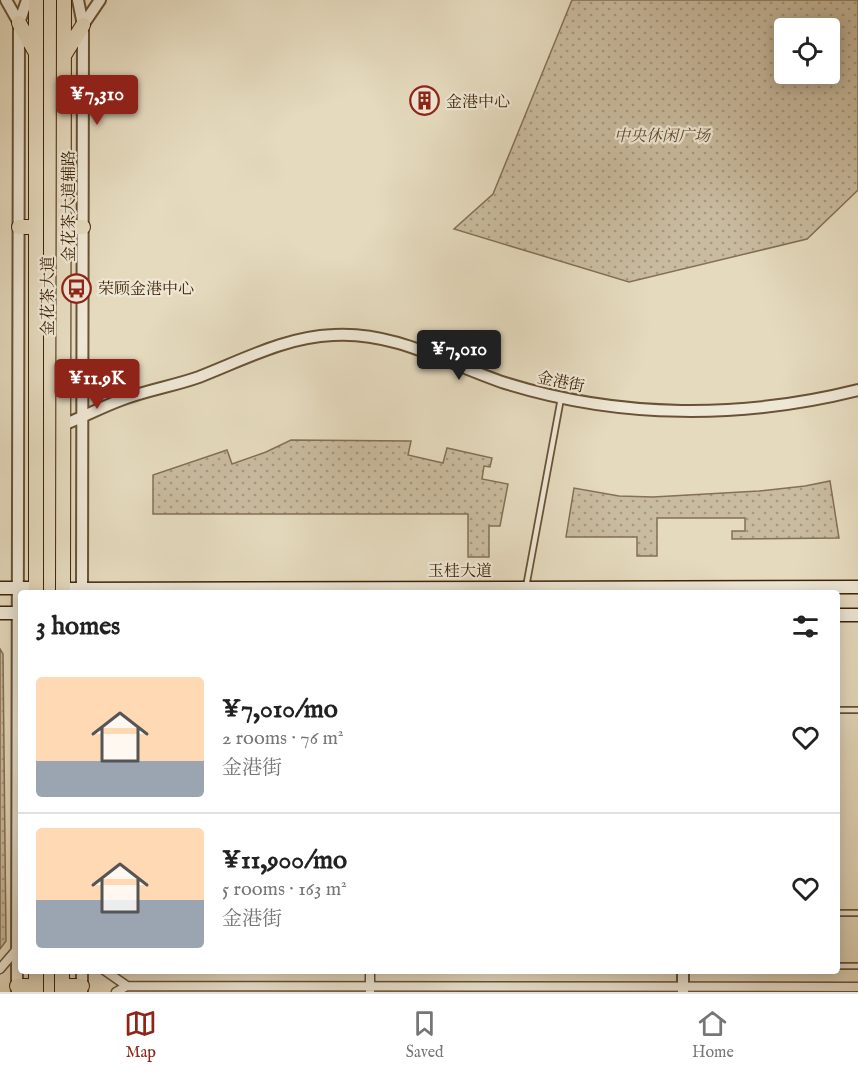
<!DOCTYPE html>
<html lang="en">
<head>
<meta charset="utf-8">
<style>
	body { margin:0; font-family:"IM FELL English","Noto Serif SC",serif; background:#f2f2f2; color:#222; height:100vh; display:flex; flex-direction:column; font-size:22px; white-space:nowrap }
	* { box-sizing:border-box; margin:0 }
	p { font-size:20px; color:#767676 }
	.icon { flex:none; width:33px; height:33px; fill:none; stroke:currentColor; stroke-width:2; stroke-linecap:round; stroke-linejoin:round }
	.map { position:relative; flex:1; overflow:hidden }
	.sheet { position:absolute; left:18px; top:590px; width:822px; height:384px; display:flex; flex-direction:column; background:#fff; border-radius:6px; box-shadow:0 3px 15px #0003 }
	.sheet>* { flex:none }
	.tools { position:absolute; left:774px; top:18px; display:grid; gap:12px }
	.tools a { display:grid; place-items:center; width:66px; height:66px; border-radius:6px; background:#fff; box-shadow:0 3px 15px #0003; font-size:30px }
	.price { position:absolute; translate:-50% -51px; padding:0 14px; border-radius:6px; background:#8f2418; color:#fff; font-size:20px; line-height:39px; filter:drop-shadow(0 2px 3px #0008) }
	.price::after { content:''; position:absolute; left:50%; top:36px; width:18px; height:14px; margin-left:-9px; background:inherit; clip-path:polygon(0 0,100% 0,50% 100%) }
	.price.active { background:#222; color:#fff }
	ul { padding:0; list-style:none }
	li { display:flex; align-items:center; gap:18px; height:150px; padding:0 18px }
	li+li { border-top:2px solid #e0e0e0 }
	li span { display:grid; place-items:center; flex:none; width:168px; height:120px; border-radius:6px; color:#555 }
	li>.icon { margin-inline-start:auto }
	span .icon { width:72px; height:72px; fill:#fffc; stroke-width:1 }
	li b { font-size:26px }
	h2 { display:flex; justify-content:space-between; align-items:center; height:72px; padding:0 18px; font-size:26px }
	.tabs { display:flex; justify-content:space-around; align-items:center; height:84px; border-top:2px solid #e0e0e0; background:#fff; font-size:16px; color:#767676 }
	.tabs a { display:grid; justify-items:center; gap:3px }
	.tabs .active { color:#8f2418 }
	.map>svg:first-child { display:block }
	.grass { fill:url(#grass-dots); stroke:#847053; stroke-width:1.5; fill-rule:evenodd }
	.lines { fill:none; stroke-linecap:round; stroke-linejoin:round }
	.service-casing { stroke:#695235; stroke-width:8 }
	.minor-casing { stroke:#695235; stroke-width:11 }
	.tertiary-casing { stroke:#695235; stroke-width:14 }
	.secondary-casing { stroke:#402407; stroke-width:15 }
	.primary-casing { stroke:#402407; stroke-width:16 }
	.service { stroke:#eee7d5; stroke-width:4.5 }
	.minor { stroke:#eee7d5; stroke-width:8 }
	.tertiary { stroke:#eee7d5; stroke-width:10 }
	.secondary { stroke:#eee7d5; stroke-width:12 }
	.primary { stroke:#e5dabe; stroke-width:14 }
	.labels { text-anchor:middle; stroke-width:4.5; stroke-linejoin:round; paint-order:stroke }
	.poi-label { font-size:16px; fill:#402407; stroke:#eee7d5; text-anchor:start }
	.park-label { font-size:16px; font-style:italic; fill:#624a2d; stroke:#eee7d5 }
	.street-label { font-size:16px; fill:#402407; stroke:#eee7d5 }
</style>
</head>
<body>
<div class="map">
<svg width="858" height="992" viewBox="0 0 858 992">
	<defs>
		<pattern id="grass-dots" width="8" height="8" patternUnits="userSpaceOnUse" patternTransform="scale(1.5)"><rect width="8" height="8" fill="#c9bb9f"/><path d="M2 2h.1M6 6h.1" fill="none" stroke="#a59880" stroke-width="1.8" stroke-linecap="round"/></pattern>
	</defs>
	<rect width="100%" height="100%" fill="#e5dabe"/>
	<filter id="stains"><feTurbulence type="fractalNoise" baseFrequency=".00333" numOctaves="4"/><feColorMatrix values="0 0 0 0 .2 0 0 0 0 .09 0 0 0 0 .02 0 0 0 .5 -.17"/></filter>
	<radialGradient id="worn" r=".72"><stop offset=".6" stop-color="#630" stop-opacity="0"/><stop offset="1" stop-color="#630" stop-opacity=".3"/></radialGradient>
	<path class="grass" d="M572 0H858V190L807 239 629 282 454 229 493 194ZM830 28V74H784V28Z
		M291 440 411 441 408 455 443 463 447 448 492 458 490 467 484 466 482 479 508 484 500 526H489V557H468V514H153V475L227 450 232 464 266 452Z
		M830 481 839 538 732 539V531H745V518H657V556H637V537H566L574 488 619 496 653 497 759 491 805 486Z
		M0 649 3 654 6 941 0 949Z"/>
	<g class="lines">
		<defs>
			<path id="service" d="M526 587 561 398
				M837 710H858
				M837 913H858
				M837 966H858"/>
			<path id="minor" d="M0 969 17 949
				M104 970 127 986
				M116 992 127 986 858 987
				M370 992V970"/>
			<path id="tertiary" d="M6 0 19 23
				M78 0 83 25 82 592
				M83 25 100 0
				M63 425C83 417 102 407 121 400 147 390 174 386 199 377 243 360 285 337 333 335 395 331 448 364 505 383 620 419 742 419 858 390
				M82 970V992
				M683 970V992
				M17 992 19 23 27 0"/>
			<path id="secondary" d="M0 588H36
				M63 589 858 587
				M0 613H21
				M837 615H858"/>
			<path id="primary" d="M19 23 36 53
				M65 54 83 25
				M19 227H36
				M64 227H83
				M36 592V0
				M63 592 64 0
				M17 986H36
				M62 986H82
				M36 992V970
				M62 992V970"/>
		</defs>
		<use href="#service" class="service-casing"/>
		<use href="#minor" class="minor-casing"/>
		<use href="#tertiary" class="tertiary-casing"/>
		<use href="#secondary" class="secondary-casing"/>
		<use href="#primary" class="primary-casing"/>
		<use href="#service" class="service"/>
		<use href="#minor" class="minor"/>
		<use href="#tertiary" class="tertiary"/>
		<use href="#secondary" class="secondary"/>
		<use href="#primary" class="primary"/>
	</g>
	<defs>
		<symbol id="building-ring" viewBox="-11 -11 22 22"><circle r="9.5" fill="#eee7d5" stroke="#8f2418" stroke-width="1.5"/><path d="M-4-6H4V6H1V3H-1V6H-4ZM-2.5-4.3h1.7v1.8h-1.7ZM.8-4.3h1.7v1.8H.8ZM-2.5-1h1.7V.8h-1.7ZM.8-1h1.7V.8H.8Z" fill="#8f2418"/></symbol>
		<symbol id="bus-ring" viewBox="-11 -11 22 22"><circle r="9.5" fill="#eee7d5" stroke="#8f2418" stroke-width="1.5"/><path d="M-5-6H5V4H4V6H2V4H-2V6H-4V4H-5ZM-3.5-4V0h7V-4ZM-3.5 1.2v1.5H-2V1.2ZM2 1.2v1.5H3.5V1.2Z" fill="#8f2418"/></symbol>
	</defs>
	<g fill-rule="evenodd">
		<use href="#building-ring" x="408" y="84" width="33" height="33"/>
		<use href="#bus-ring" x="60" y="272" width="33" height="33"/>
	</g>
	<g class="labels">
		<g class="poi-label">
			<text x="446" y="107">金港中心</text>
			<text x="98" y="294">荣顾金港中心</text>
		</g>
		<g class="park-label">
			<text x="662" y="141">中央休闲广场</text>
		</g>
		<g class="street-label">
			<text transform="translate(68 206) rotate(-90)" y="6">金花茶大道辅路</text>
			<text transform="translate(47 296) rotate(-90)" y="6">金花茶大道</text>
			<text transform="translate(561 381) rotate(12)" y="6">金港街</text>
			<text x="460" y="576">玉桂大道</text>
		</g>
	</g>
	<rect width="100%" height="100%" filter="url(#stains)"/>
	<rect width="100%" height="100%" fill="url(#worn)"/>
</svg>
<div class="tools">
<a><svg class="icon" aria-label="locate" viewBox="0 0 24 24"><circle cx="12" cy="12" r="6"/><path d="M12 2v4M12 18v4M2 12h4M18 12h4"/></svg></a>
</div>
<b class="price" style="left:97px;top:126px">¥7,310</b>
<b class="price active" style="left:459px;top:381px">¥7,010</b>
<b class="price" style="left:97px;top:410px">¥11.9K</b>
<section class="sheet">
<h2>3 homes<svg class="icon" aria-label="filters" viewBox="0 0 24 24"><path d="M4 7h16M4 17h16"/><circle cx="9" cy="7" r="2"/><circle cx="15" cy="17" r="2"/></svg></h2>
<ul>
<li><span style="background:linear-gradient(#ffd9b3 70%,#9aa5b1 0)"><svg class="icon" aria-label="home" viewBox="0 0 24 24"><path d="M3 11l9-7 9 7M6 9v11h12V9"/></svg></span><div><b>¥7,010/mo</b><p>2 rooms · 76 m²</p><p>金港街</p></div><svg class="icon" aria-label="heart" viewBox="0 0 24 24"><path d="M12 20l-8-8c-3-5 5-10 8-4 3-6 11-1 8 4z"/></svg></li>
<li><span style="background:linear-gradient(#ffd9b3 60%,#9aa5b1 0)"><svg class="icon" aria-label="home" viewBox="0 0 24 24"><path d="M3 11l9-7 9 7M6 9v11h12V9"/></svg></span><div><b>¥11,900/mo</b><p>5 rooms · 163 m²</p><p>金港街</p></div><svg class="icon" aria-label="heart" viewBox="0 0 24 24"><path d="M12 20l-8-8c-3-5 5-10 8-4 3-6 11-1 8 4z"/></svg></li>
</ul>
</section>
</div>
<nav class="tabs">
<a class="active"><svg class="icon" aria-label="map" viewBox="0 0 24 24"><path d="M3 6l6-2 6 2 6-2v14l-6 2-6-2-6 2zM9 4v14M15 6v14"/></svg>Map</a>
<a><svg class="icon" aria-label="saved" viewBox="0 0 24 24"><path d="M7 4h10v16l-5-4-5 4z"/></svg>Saved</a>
<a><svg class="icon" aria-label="home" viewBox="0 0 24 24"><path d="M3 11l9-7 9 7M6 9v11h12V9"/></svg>Home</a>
</nav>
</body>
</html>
